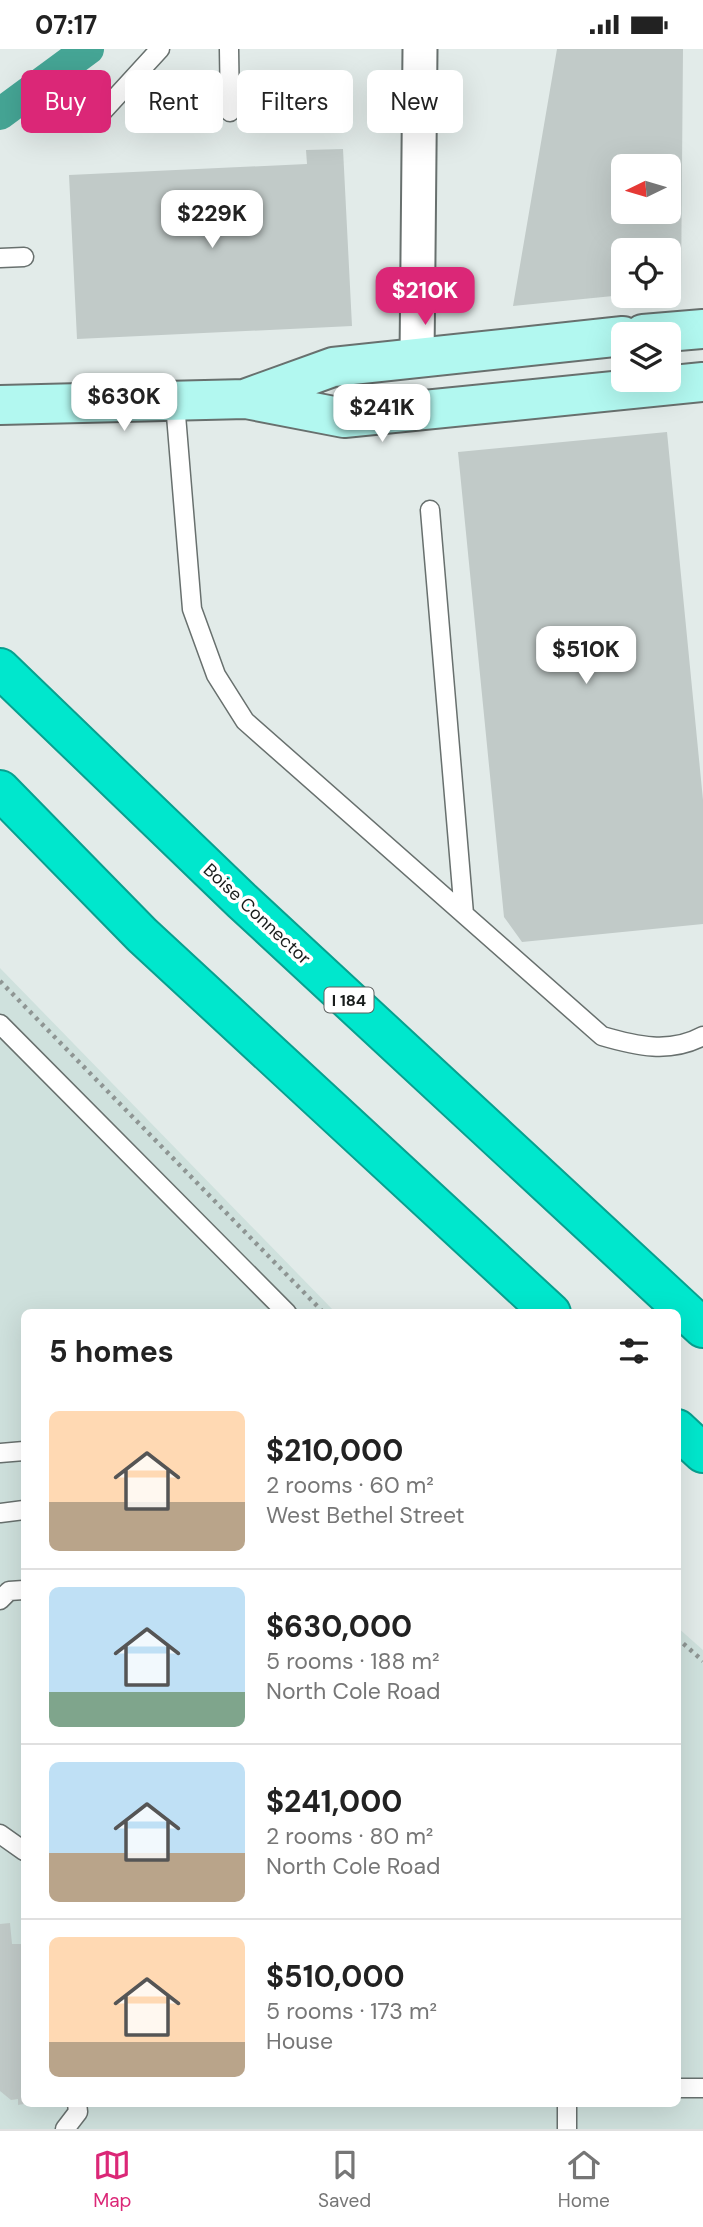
<!DOCTYPE html>
<html lang="en">
<head>
<meta charset="utf-8">
<style>
	body { margin:0; font-family:"DM Sans",sans-serif; background:#f6f6f6; color:#222; height:100vh; display:flex; flex-direction:column; font-size:26px; white-space:nowrap }
	* { box-sizing:border-box; margin:0 }
	p { font-size:23px; color:#767676 }
	.icon { flex:none; width:38px; height:38px; fill:none; stroke:currentColor; stroke-width:2; stroke-linecap:round; stroke-linejoin:round }
	.map { position:relative; flex:1; overflow:hidden }
	.drawer { position:absolute; left:21px; top:1260px; width:660px; height:798px; display:flex; flex-direction:column; background:#fff; border-radius:10px; box-shadow:0 7px 28px #0002 }
	.drawer>* { flex:none }
	.guide { position:absolute; left:21px; top:21px; width:662px; height:63px; display:flex; gap:14px }
	.needle { width:46px; rotate:265deg }
	.controls { position:absolute; left:611px; top:105px; display:grid; gap:14px }
	.controls a { display:grid; place-items:center; width:70px; height:70px; border-radius:10px; background:#fff; box-shadow:0 7px 28px #0002; font-size:35px }
	.price { position:absolute; translate:-50% -60px; padding:0 16px; border-radius:14px; background:#fff; color:#222; font-size:23px; line-height:46px; filter:drop-shadow(0 2px 4px #0008) }
	.price::after { content:''; position:absolute; left:50%; top:42px; width:21px; height:16px; margin-left:-10px; background:inherit; clip-path:polygon(0 0,100% 0,50% 100%) }
	.price.selected { background:#db2777; color:#fff }
	ul { padding:0; list-style:none }
	li { display:flex; align-items:center; gap:21px; height:175px; padding:0 28px }
	li+li { border-top:2px solid #e0e0e0 }
	li span { display:grid; place-items:center; flex:none; width:196px; height:140px; border-radius:10px; color:#555 }
	li>.icon { margin-inline-start:auto }
	span .icon { width:84px; height:84px; fill:#fffc; stroke-width:1 }
	li b { font-size:30px }
	h2 { display:flex; justify-content:space-between; align-items:center; height:84px; padding:0 28px; font-size:30px }
	.tag { padding:0 24px; border-radius:10px; background:#fff; box-shadow:0 7px 28px #0002; font-size:24px; line-height:63px }
	.tag.selected { background:#db2777; color:#fff }
	.status { display:flex; justify-content:space-between; align-items:center; height:49px; padding:0 35px; background:#fff; direction:ltr }
	.status svg { height:19px; fill:currentColor }
	.tabs { display:flex; justify-content:space-around; align-items:center; height:98px; border-top:2px solid #e0e0e0; background:#fff; font-size:19px; color:#767676 }
	.tabs a { display:grid; justify-items:center; gap:4px }
	.tabs .selected { color:#db2777 }
	.map>svg:first-child { display:block }
	.built { fill:#cfe1dd }
	.lines { fill:none; stroke-linecap:round; stroke-linejoin:round }
	.canal { stroke:#45a595; stroke-width:32 }
	.building { fill:#c1cac8; fill-rule:evenodd }
	.lane-casing { stroke:#68706e; stroke-width:21 }
	.street-casing { stroke:#68706e; stroke-width:37 }
	.secondary-casing { stroke:#68706e; stroke-width:42 }
	.highway-casing { stroke:#08a08f; stroke-width:42 }
	.path { stroke:#8e9593; stroke-width:4.5; stroke-dasharray:3.5 5; stroke-linecap:butt }
	.lane { stroke:#fff; stroke-width:18 }
	.street { stroke:#fff; stroke-width:33 }
	.secondary { stroke:#b2f8f0; stroke-width:38 }
	.highway { stroke:#00e7cd; stroke-width:38 }
	.labels { text-anchor:middle; stroke-width:7; stroke-linejoin:round; paint-order:stroke }
	.shield { fill:#fff; stroke:#5d605f; stroke-width:2 }
	.shield-label { font-size:16px; font-weight:bold; fill:#181c1b }
	.street-label { font-size:18px; fill:#181c1b; stroke:#fff }
</style>
</head>
<body>
<div class="status"><b>07:17</b><svg viewBox="0 0 49 12"><path d="M0 12V9h3v3zM5 12V6h3v6zM10 12V3h3v9zM15 12V0h3v12zM26 1h20v11H26zM47 4h2v5h-2z"/></svg></div>
<div class="map">
<svg width="703" height="2080" viewBox="0 0 703 2080">
	<rect width="100%" height="100%" fill="#e2ebe9"/>
	<path class="built" d="M0 919 335 1263 24 1264V2054H677V1578L703 1601V2080H0Z"/>
	<g class="lines">
		<path class="canal" d="M0 65 88 0"/>
	</g>
	<path class="building" d="M557 0H683L681 240 668 241V201H623V246L513 257ZM623 117H668V163H623Z
		M343 100 352 277 77 290 69 126 307 115 306 101Z
		M667 383 703 751V875L522 893 504 868 458 403Z
		M10 1874 12 1895H24V2055L18 2056V2050L11 2051 0 2042V1875Z"/>
	<g class="lines">
		<defs>
			<path id="lane" d="M229 0 230 63
				M94 72 160 0
				M0 209 24 208
				M175 354 192 560 216 626 245 672 602 987C636 997 670 1005 703 987
				M430 461 464 865
				M0 975 287 1264
				M0 1404 24 1402
				M0 1464 24 1461
				M0 1551 9 1542 24 1541
				M0 1785 24 1802
				M677 2039H703
				M567 2054V2080
				M65 2080 78 2063 77 2054"/>
			<path id="street" d="M417 309 420 0"/>
			<path id="secondary" d="M643 285 703 280
				M247 349 333 318 623 287
				M0 356 246 350 344 369 703 333"/>
			<path id="highway" d="M0 619 242 852 703 1279
				M0 741 142 886 551 1264
				M677 1380 703 1404"/>
		</defs>
		<use href="#lane" class="lane-casing"/>
		<use href="#street" class="street-casing"/>
		<use href="#secondary" class="secondary-casing"/>
		<use href="#highway" class="highway-casing"/>
		<path class="path" d="M0 932 324 1264
			M677 1589 703 1612"/>
		<use href="#lane" class="lane"/>
		<use href="#street" class="street"/>
		<use href="#secondary" class="secondary"/>
		<use href="#highway" class="highway"/>
	</g>
	<g class="labels">
		<rect class="shield" x="324.5" y="938.5" width="49" height="25" rx="5"/>
		<g class="shield-label">
			<text x="349" y="957">I 184</text>
		</g>
		<g class="street-label">
			<text transform="translate(257 865) rotate(43)" y="6">Boise Connector</text>
		</g>
	</g>
</svg>
<div class="controls">
<a><svg class="needle" viewBox="-14 -14 28 28"><path d="M0-13l5 13h-10z" fill="#e53935"/><path d="M0 13l5-13h-10z" fill="#767676"/></svg></a>
<a><svg class="icon" aria-label="locate" viewBox="0 0 24 24"><circle cx="12" cy="12" r="6"/><path d="M12 2v4M12 18v4M2 12h4M18 12h4"/></svg></a>
<a><svg class="icon" aria-label="layers" viewBox="0 0 24 24"><path d="M12 4l9 5-9 5-9-5zM3 14l9 5 9-5"/></svg></a>
</div>
<b class="price" style="left:212px;top:201px">$229K</b>
<b class="price selected" style="left:425px;top:278px">$210K</b>
<b class="price" style="left:124px;top:384px">$630K</b>
<b class="price" style="left:382px;top:395px">$241K</b>
<b class="price" style="left:586px;top:637px">$510K</b>
<div class="guide">
<a class="tag selected">Buy</a>
<a class="tag">Rent</a>
<a class="tag">Filters</a>
<a class="tag">New</a>
</div>
<section class="drawer">
<h2>5 homes<svg class="icon" aria-label="filters" viewBox="0 0 24 24"><path d="M4 7h16M4 17h16"/><circle cx="9" cy="7" r="2"/><circle cx="15" cy="17" r="2"/></svg></h2>
<ul>
<li><span style="background:linear-gradient(#ffd9b3 65%,#b9a48a 0)"><svg class="icon" aria-label="home" viewBox="0 0 24 24"><path d="M3 11l9-7 9 7M6 9v11h12V9"/></svg></span><div><b>$210,000</b><p>2 rooms · 60 m²</p><p>West Bethel Street</p></div></li>
<li><span style="background:linear-gradient(#bfe0f5 75%,#7fa58c 0)"><svg class="icon" aria-label="home" viewBox="0 0 24 24"><path d="M3 11l9-7 9 7M6 9v11h12V9"/></svg></span><div><b>$630,000</b><p>5 rooms · 188 m²</p><p>North Cole Road</p></div></li>
<li><span style="background:linear-gradient(#bfe0f5 65%,#b9a48a 0)"><svg class="icon" aria-label="home" viewBox="0 0 24 24"><path d="M3 11l9-7 9 7M6 9v11h12V9"/></svg></span><div><b>$241,000</b><p>2 rooms · 80 m²</p><p>North Cole Road</p></div></li>
<li><span style="background:linear-gradient(#ffd9b3 75%,#b9a48a 0)"><svg class="icon" aria-label="home" viewBox="0 0 24 24"><path d="M3 11l9-7 9 7M6 9v11h12V9"/></svg></span><div><b>$510,000</b><p>5 rooms · 173 m²</p><p>House</p></div></li>
</ul>
</section>
</div>
<nav class="tabs">
<a class="selected"><svg class="icon" aria-label="map" viewBox="0 0 24 24"><path d="M3 6l6-2 6 2 6-2v14l-6 2-6-2-6 2zM9 4v14M15 6v14"/></svg>Map</a>
<a><svg class="icon" aria-label="saved" viewBox="0 0 24 24"><path d="M7 4h10v16l-5-4-5 4z"/></svg>Saved</a>
<a><svg class="icon" aria-label="home" viewBox="0 0 24 24"><path d="M3 11l9-7 9 7M6 9v11h12V9"/></svg>Home</a>
</nav>
</body>
</html>
